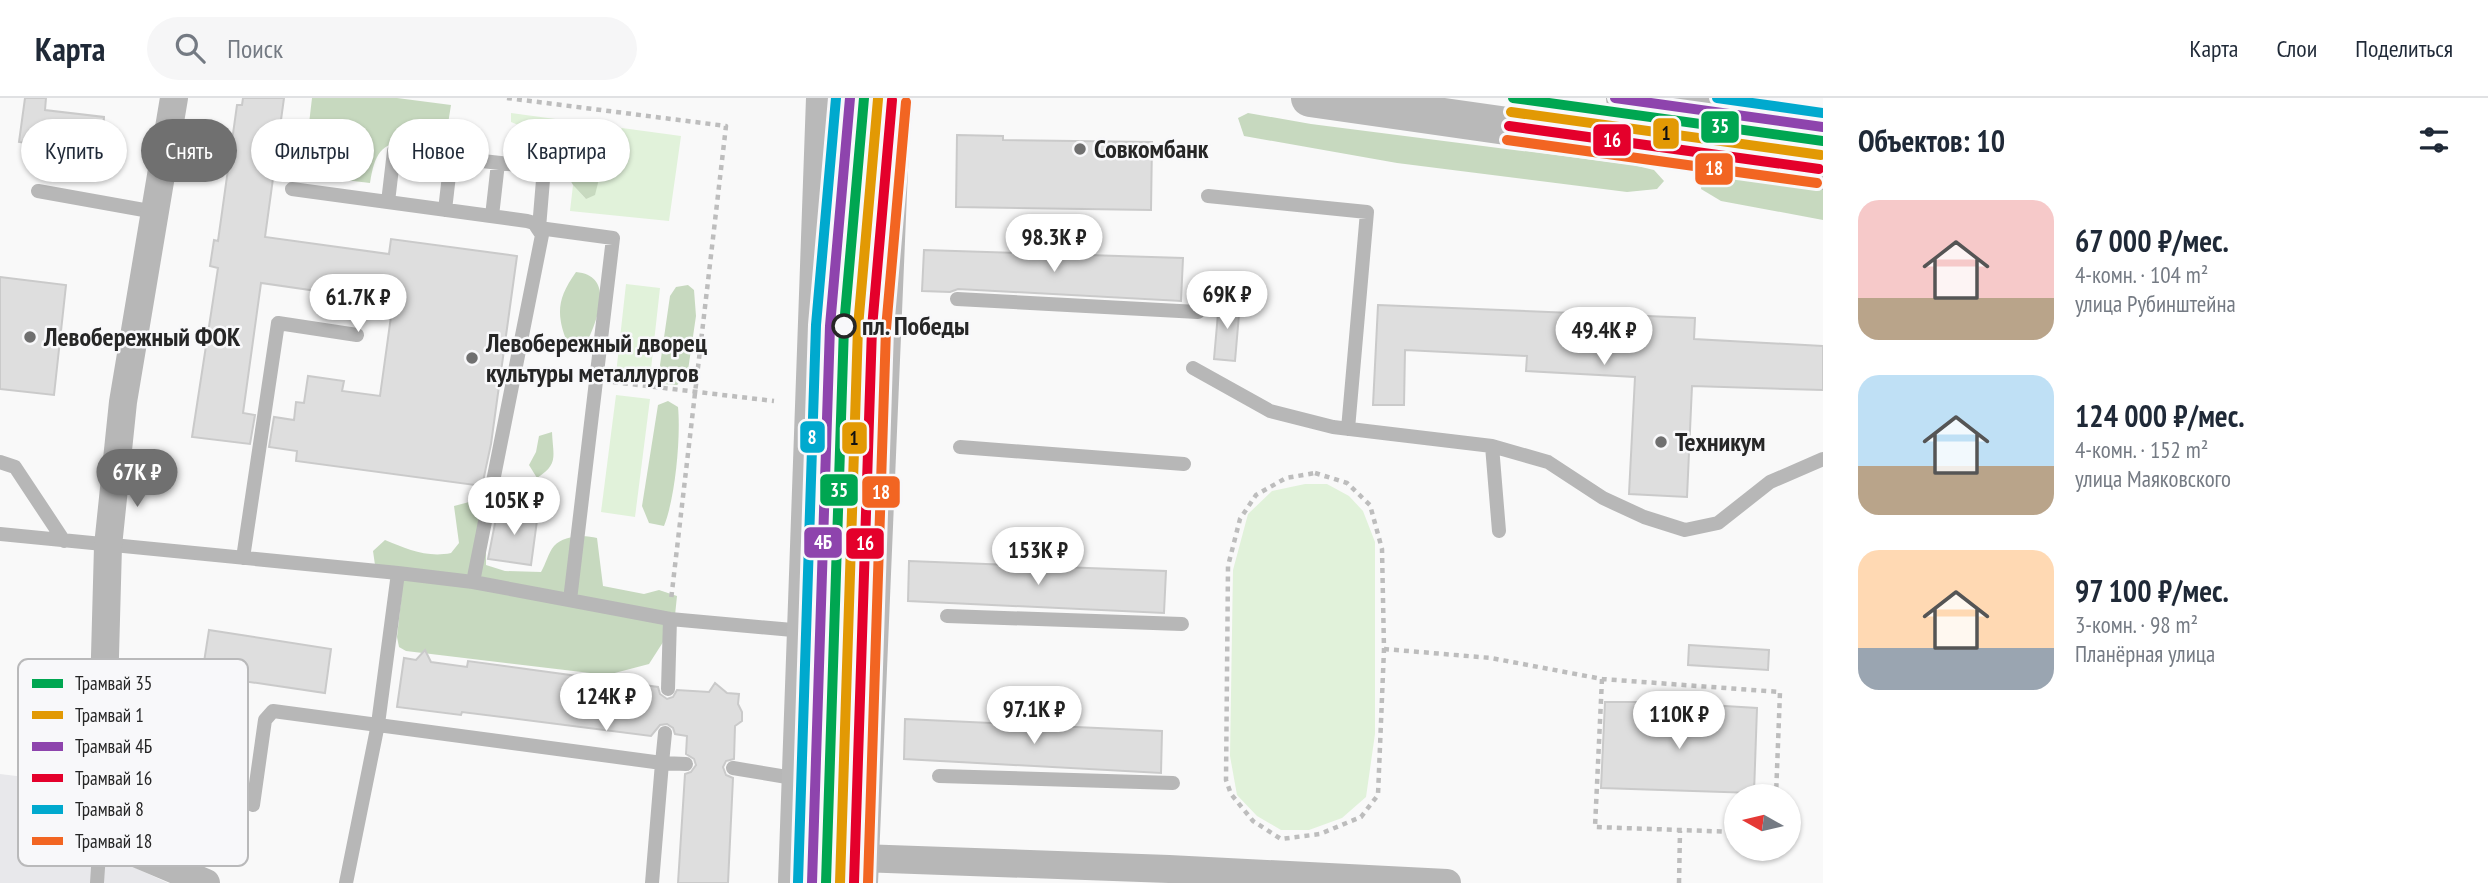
<!DOCTYPE html>
<html lang="ru">
<head>
<meta charset="utf-8">
<style>
	body { margin:0; font-family:"PT Sans Narrow",sans-serif; background:#f6f6f7; color:#1f2937; height:100vh; display:flex; flex-direction:column; font-size:26px; white-space:nowrap }
	* { box-sizing:border-box; margin:0 }
	p { font-size:23px; color:#747a83 }
	.icon { flex:none; width:38px; height:38px; fill:none; stroke:currentColor; stroke-width:2; stroke-linecap:round; stroke-linejoin:round }
	.map { position:relative; flex:1; overflow:hidden }
	.side { display:flex; flex-direction:column; background:#fff; width:665px }
	.side>* { flex:none }
	.top-card { position:absolute; left:21px; top:21px; width:665px; height:63px; display:flex; gap:14px }
	.needle { width:46px; rotate:278deg }
	.fabs { position:absolute; left:1724px; top:686px; display:grid; gap:14px }
	.fabs a { display:grid; place-items:center; width:77px; height:77px; border-radius:50%; background:#fff; box-shadow:0 2px 5px #0004; font-size:35px }
	.price { position:absolute; translate:-50% -60px; padding:0 16px; border-radius:24px; background:#fff; color:#222; font-size:23px; line-height:46px; filter:drop-shadow(0 2px 4px #0008) }
	.price::after { content:''; position:absolute; left:50%; top:42px; width:21px; height:16px; margin-left:-10px; background:inherit; clip-path:polygon(0 0,100% 0,50% 100%) }
	.price.current { background:#707070; color:#fff }
	ul { padding:0; list-style:none }
	li { display:flex; align-items:center; gap:21px; height:175px; padding:0 35px }
	li span { display:grid; place-items:center; flex:none; width:196px; height:140px; border-radius:21px; color:#555 }
	li>.icon { margin-inline-start:auto }
	span .icon { width:84px; height:84px; fill:#fffc; stroke-width:1 }
	li b { font-size:30px }
	h2 { display:flex; justify-content:space-between; align-items:center; height:84px; padding:0 35px; font-size:30px }
	.pill { padding:0 24px; border-radius:32px; background:#fff; box-shadow:0 2px 5px #0004; font-size:24px; line-height:63px }
	.pill.current { background:#707070; color:#fff }
	header { display:flex; align-items:center; gap:42px; box-sizing:border-box; height:98px; padding:0 35px; background:#fff; border-bottom:2px solid #e0e1e3 }
	header strong { font-size:33px }
	nav { display:flex; gap:38px; margin-inline-start:auto; font-size:24px }
	.search { width:490px; height:63px; background:#f6f6f7; display:flex; align-items:center; gap:18px; box-sizing:border-box; padding:0 24px; border-radius:38px; color:#747a83; font-size:26px }
	main { display:flex; flex:1; min-height:0 }
	.map>svg:first-child { display:block }
	.built { fill:#e8e8eb }
	.green { fill:#e1f2da }
	.forest { fill:#c7d9bf }
	.building { fill:#dedede; stroke:#cacaca; stroke-width:2 }
	.lines { fill:none; stroke-linecap:round; stroke-linejoin:round }
	.path { stroke:#bdbdbd; stroke-width:4.5; stroke-dasharray:5 5; stroke-linecap:butt }
	.service { stroke:#b7b7b7; stroke-width:14 }
	.minor { stroke:#b7b7b7; stroke-width:28 }
	.primary { stroke:#b9b9b9; stroke-width:38 }
	.tram-1-casing { stroke:#f8f8fa; stroke-width:16 }
	.tram-2-casing { stroke:#f8f8fa; stroke-width:16 }
	.tram-3-casing { stroke:#f8f8fa; stroke-width:16 }
	.tram-4-casing { stroke:#f8f8fa; stroke-width:16 }
	.tram-5-casing { stroke:#f8f8fa; stroke-width:16 }
	.tram-6-casing { stroke:#f8f8fa; stroke-width:16 }
	.tram-1 { stroke:#00a651; stroke-width:10 }
	.tram-2 { stroke:#e29904; stroke-width:10 }
	.tram-3 { stroke:#8e44ad; stroke-width:10 }
	.tram-4 { stroke:#e4002b; stroke-width:10 }
	.tram-5 { stroke:#00a9ce; stroke-width:10 }
	.tram-6 { stroke:#f26522; stroke-width:10 }
	.poi-dot { fill:#707070; stroke:#f8f8fa; stroke-width:2.5 }
	.stop-dot { fill:#f8f8fa; stroke:#262626; stroke-width:3.5 }
	.labels { text-anchor:middle; stroke-width:5; stroke-linejoin:round; paint-order:stroke }
	.poi-label { font-size:26px; font-weight:bold; fill:#262626; stroke:#f8f8fa; text-anchor:start }
	.stop-label { font-size:26px; font-weight:bold; fill:#262626; stroke:#f8f8fa; text-anchor:start }
	.key { fill:#f8f8fa; stroke:#b9b9ba; stroke-width:2 }
	.key-label { font-size:19px; fill:#262626 }
	.line-badge { stroke:#f8f8fa; stroke-width:2.5 }
	.badge-label { font-size:19px; text-anchor:middle; font-weight:bold; fill:#fff }
	.pale-badge-label { font-size:19px; text-anchor:middle; font-weight:bold; fill:#111 }
</style>
</head>
<body>
<header>
<strong>Карта</strong>
<div class="search"><svg class="icon" aria-label="search" viewBox="0 0 24 24"><circle cx="10" cy="10" r="6"/><path d="M15 15l6 6"/></svg>Поиск</div>
<nav><a>Карта</a><a>Слои</a><a>Поделиться</a></nav>
</header>
<main>
<div class="map">
<svg width="1823" height="785" viewBox="0 0 1823 785">
	<rect width="100%" height="100%" fill="#f9f9f9"/>
	<path class="built" d="M0 676 90 687 101 754 168 785H0Z"/>
	<path class="green" d="M511 15 681 38 669 123 570 113 573 87 586 101 563 38 548 44 528 31 511 24Z
		M626 186 660 190 650 280 616 276Z
		M616 297 650 301 635 419 601 414Z
		M1305 386H1327L1349 398 1363 413 1375 444V636L1366 699 1342 720 1309 732H1281L1257 718 1237 697 1230 658 1233 472 1248 416 1272 393Z"/>
	<path class="forest" d="M312 0H397L451 7 447 32 419 29 417 45C383 41 375 53 370 85L303 77Z
		M1248 15 1311 26 1633 67 1654 72 1664 83 1657 91 1627 94 1397 65 1244 38 1238 20Z
		M563 38 593 57 599 81 595 97 586 101 573 87 548 44Z
		M1712 74 1823 91V122L1721 103 1701 91 1702 77Z
		M576 174C618 178 595 227 584 251L569 249C556 218 556 202 576 174Z
		M688 187 694 192 696 218 687 279 677 287 663 286 660 267 670 198 676 189Z
		M668 303 678 309C681 339 675 401 664 428L649 425 642 408 658 307Z
		M552 334C553 358 559 366 537 380L529 367 536 354 539 338Z
		M473 403 491 407 486 445V467L505 473 541 474C546 466 548 455 554 448 564 437 584 437 597 440L603 488 644 496 659 492 677 498 674 527 649 566 607 577 406 553 399 549 397 539 402 493 375 467 373 453 385 442C407 451 427 460 451 455L459 445 454 408Z"/>
	<path class="building" d="M25 0H46L45 12 104 19 101 67 72 64 73 52 19 44Z
		M243 0H284L265 139 389 156 391 141 517 158 491 346 482 388 296 363 297 353 269 349 274 319 294 322 296 304 304 305 308 278 344 283 342 293 380 298 393 204 261 185 243 315 255 317 250 346 192 339 218 170 210 168 214 142 218 143 237 7H242Z
		M957 37 1003 38V42L1152 44 1151 112 956 109Z
		M924 152 1183 160 1181 203 958 191 950 194 922 193Z
		M0 179 66 187 54 297 0 291Z
		M1219 204 1240 205 1235 263 1214 261Z
		M1378 207 1695 220 1694 241 1823 248V292L1692 288 1687 399 1629 396 1635 279 1526 273 1527 258 1405 252 1404 307H1373Z
		M498 410 538 415 531 467 488 461Z
		M909 463 1166 473 1164 515 908 503Z
		M209 532 331 551 325 595 202 577Z
		M1689 547 1769 552 1768 572 1688 567Z
		M425 552 431 564 467 569 468 563 658 589 660 596 667 601 673 599 677 592 709 594 715 585 727 595 739 596 738 606 742 614V623L735 628 734 661 726 663 723 669 726 677 733 680 728 785H678L685 676 691 674 696 667 694 661 686 656 687 638 675 636 673 630 667 626 660 627 651 638 462 614 461 617 397 609 404 560 416 562Z
		M1605 604H1654L1655 636 1707 638 1709 607 1757 610 1754 695 1601 690Z
		M905 621 1162 633 1161 675 904 661Z"/>
	<g class="lines">
		<path class="path" d="M507 0 726 28 671 502
			M613 284 774 303
			M1315 375 1347 385 1370 407 1382 451 1384 551 1378 697 1361 719 1320 736 1281 741 1253 723 1231 696 1226 682 1228 468 1240 421 1256 397 1286 380Z
			M1384 551 1491 560 1602 581 1780 594 1776 698
			M1602 581 1595 729 1736 734
			M1679 785 1680 733"/>
		<path class="service" d="M292 91 527 123 534 125 542 137 473 484
			M38 93 155 114
			M1208 98 1367 114 1348 331
			M388 104 394 53 544 70 539 130 613 140 570 502
			M445 112 451 60
			M492 118 498 65
			M957 201 1198 214
			M1193 270 1270 313 1333 329 1492 348 1548 364 1603 400 1644 419 1685 432 1718 425 1770 384 1823 361
			M1492 348 1499 433
			M960 349 1184 366
			M0 364 15 369 64 443
			M0 436 398 475 473 484 670 521 804 533
			M243 460 278 225 357 237
			M947 518 1182 526
			M668 591 670 521
			M733 670 799 681
			M939 678 1173 685
			M253 707 265 622 273 613 662 665 665 635
			M97 785 100 740
			M346 785 378 626 398 475
			M652 785 662 665 686 666"/>
		<path class="minor" d="M174 0 123 304 108 448 100 740 206 785
			M860 760 1169 771 1447 785"/>
		<path class="primary" d="M1310 0 1823 73
			M1625 0 1823 29
			M797 785 825 0
			M859 785 892 0"/>
		<defs>
			<path id="tram-1" d="M1513 0 1823 43
				M826 785 844 228 864 0"/>
			<path id="tram-2" d="M1511 14 1821 57
				M840 785 858 229 878 1"/>
			<path id="tram-3" d="M1615 0 1823 29
				M812 785 830 228 850 0"/>
			<path id="tram-4" d="M1509 28 1819 71
				M854 785 872 230 892 2"/>
			<path id="tram-5" d="M1717 0 1823 15
				M798 784 816 227 836 0"/>
			<path id="tram-6" d="M1507 42 1817 85
				M868 785 886 231 906 4"/>
		</defs>
		<use href="#tram-1" class="tram-1-casing"/>
		<use href="#tram-2" class="tram-2-casing"/>
		<use href="#tram-3" class="tram-3-casing"/>
		<use href="#tram-4" class="tram-4-casing"/>
		<use href="#tram-5" class="tram-5-casing"/>
		<use href="#tram-6" class="tram-6-casing"/>
		<use href="#tram-1" class="tram-1"/>
		<use href="#tram-2" class="tram-2"/>
		<use href="#tram-3" class="tram-3"/>
		<use href="#tram-4" class="tram-4"/>
		<use href="#tram-5" class="tram-5"/>
		<use href="#tram-6" class="tram-6"/>
	</g>
	<g class="poi-dot">
		<circle cx="1080" cy="51" r="7"/>
		<circle cx="30" cy="239" r="7"/>
		<circle cx="472" cy="260" r="7"/>
		<circle cx="1661" cy="344" r="7"/>
	</g>
	<circle class="stop-dot" cx="844" cy="228" r="11"/>
	<g class="labels">
		<g class="poi-label">
			<text x="1094" y="60">Совкомбанк</text>
			<text x="44" y="248">Левобережный ФОК</text>
			<text x="486" y="254">Левобережный дворец<tspan x="486" dy="30">культуры металлургов</tspan></text>
			<text x="1675" y="353">Техникум</text>
		</g>
		<g class="stop-label">
			<text x="862" y="237">пл. Победы</text>
		</g>
	</g>
	<rect x="18" y="561" width="230" height="207" rx="10" class="key"/>
	<rect x="32" y="581" width="31" height="9" fill="#00a651"/>
	<rect x="32" y="613" width="31" height="8" fill="#e29904"/>
	<rect x="32" y="644" width="31" height="9" fill="#8e44ad"/>
	<rect x="32" y="676" width="31" height="8" fill="#e4002b"/>
	<rect x="32" y="707" width="31" height="9" fill="#00a9ce"/>
	<rect x="32" y="739" width="31" height="8" fill="#f26522"/>
	<g class="key-label">
		<text x="75" y="592">Трамвай 35</text>
		<text x="75" y="624">Трамвай 1</text>
		<text x="75" y="655">Трамвай 4Б</text>
		<text x="75" y="687">Трамвай 16</text>
		<text x="75" y="718">Трамвай 8</text>
		<text x="75" y="750">Трамвай 18</text>
	</g>
	<g class="line-badge">
		<rect x="1700" y="12" width="40" height="34" rx="7" fill="#00a651"/>
		<rect x="1652" y="19" width="28" height="33" rx="7" fill="#e29904"/>
		<rect x="1592" y="25" width="40" height="34" rx="7" fill="#e4002b"/>
		<rect x="1694" y="54" width="40" height="34" rx="7" fill="#f26522"/>
		<rect x="799" y="322" width="27" height="34" rx="7" fill="#00a9ce"/>
		<rect x="841" y="323" width="27" height="34" rx="7" fill="#e29904"/>
		<rect x="819" y="375" width="40" height="34" rx="7" fill="#00a651"/>
		<rect x="861" y="377" width="40" height="34" rx="7" fill="#f26522"/>
		<rect x="803" y="428" width="40" height="33" rx="7" fill="#8e44ad"/>
		<rect x="845" y="429" width="40" height="33" rx="7" fill="#e4002b"/>
	</g>
	<g class="badge-label">
		<text x="1720" y="35">35</text>
		<text x="1612" y="49">16</text>
		<text x="1714" y="77">18</text>
		<text x="812" y="346">8</text>
		<text x="839" y="399">35</text>
		<text x="881" y="401">18</text>
		<text x="823" y="451">4Б</text>
		<text x="865" y="452">16</text>
	</g>
	<g class="pale-badge-label">
		<text x="1666" y="42">1</text>
		<text x="854" y="347">1</text>
	</g>
</svg>
<div class="fabs">
<a><svg class="needle" viewBox="-14 -14 28 28"><path d="M0-13l5 13h-10z" fill="#e53935"/><path d="M0 13l5-13h-10z" fill="#747a83"/></svg></a>
</div>
<b class="price" style="left:1054px;top:176px">98.3K ₽</b>
<b class="price" style="left:1227px;top:233px">69K ₽</b>
<b class="price" style="left:358px;top:236px">61.7K ₽</b>
<b class="price" style="left:1604px;top:269px">49.4K ₽</b>
<b class="price current" style="left:137px;top:411px">67K ₽</b>
<b class="price" style="left:514px;top:439px">105K ₽</b>
<b class="price" style="left:1038px;top:489px">153K ₽</b>
<b class="price" style="left:606px;top:635px">124K ₽</b>
<b class="price" style="left:1034px;top:648px">97.1K ₽</b>
<b class="price" style="left:1679px;top:653px">110K ₽</b>
<div class="top-card">
<a class="pill">Купить</a>
<a class="pill current">Снять</a>
<a class="pill">Фильтры</a>
<a class="pill">Новое</a>
<a class="pill">Квартира</a>
</div>
</div>
<section class="side">
<h2>Объектов: 10<svg class="icon" aria-label="filters" viewBox="0 0 24 24"><path d="M4 7h16M4 17h16"/><circle cx="9" cy="7" r="2"/><circle cx="15" cy="17" r="2"/></svg></h2>
<ul>
<li><span style="background:linear-gradient(#f6c9c9 70%,#b9a48a 0)"><svg class="icon" aria-label="home" viewBox="0 0 24 24"><path d="M3 11l9-7 9 7M6 9v11h12V9"/></svg></span><div><b>67 000 ₽/мес.</b><p>4-комн. · 104 m²</p><p>улица Рубинштейна</p></div></li>
<li><span style="background:linear-gradient(#bfe0f5 65%,#b9a48a 0)"><svg class="icon" aria-label="home" viewBox="0 0 24 24"><path d="M3 11l9-7 9 7M6 9v11h12V9"/></svg></span><div><b>124 000 ₽/мес.</b><p>4-комн. · 152 m²</p><p>улица Маяковского</p></div></li>
<li><span style="background:linear-gradient(#ffd9b3 70%,#9aa5b1 0)"><svg class="icon" aria-label="home" viewBox="0 0 24 24"><path d="M3 11l9-7 9 7M6 9v11h12V9"/></svg></span><div><b>97 100 ₽/мес.</b><p>3-комн. · 98 m²</p><p>Планёрная улица</p></div></li>
</ul>
</section>
</main>
</body>
</html>
